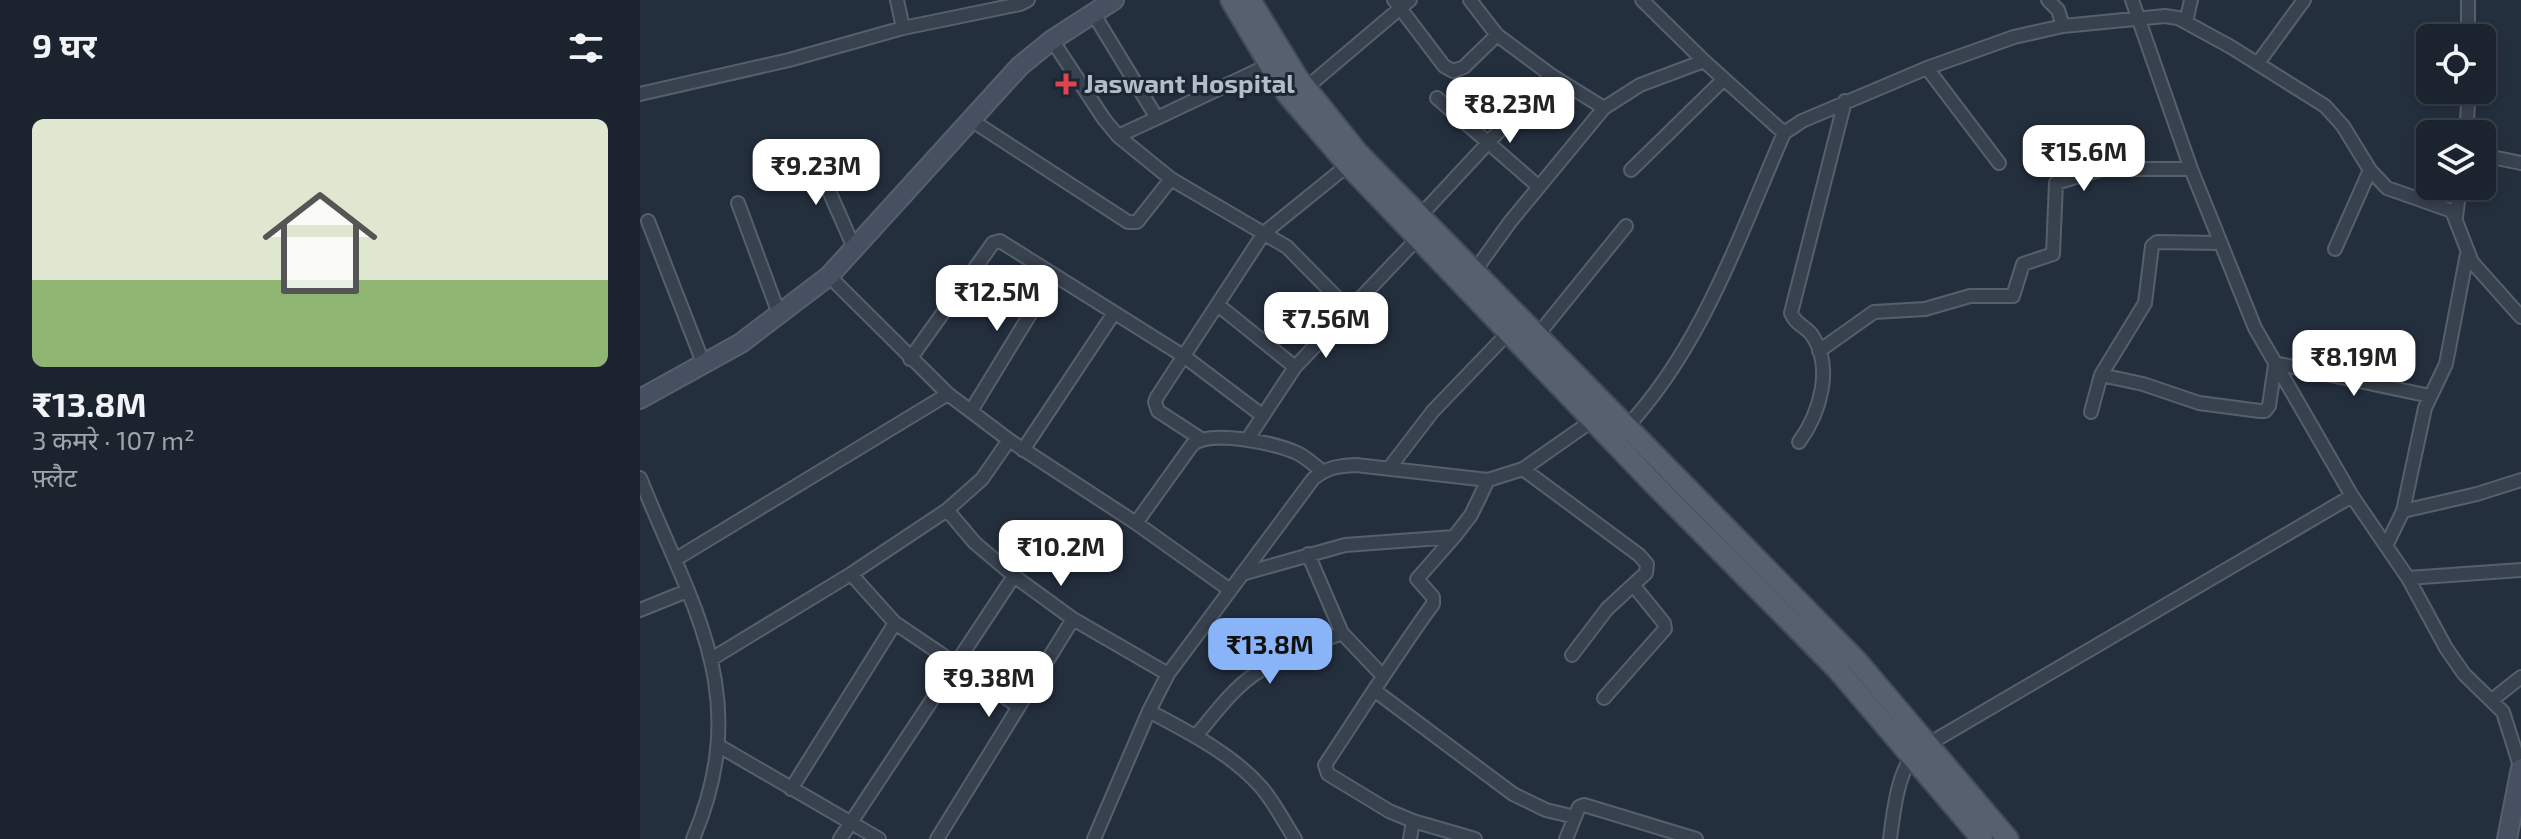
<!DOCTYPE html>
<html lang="hi">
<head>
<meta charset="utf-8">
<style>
	body { margin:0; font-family:"Exo 2","Noto Sans Devanagari",sans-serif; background:#242b36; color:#f1f3f6; height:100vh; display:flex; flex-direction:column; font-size:30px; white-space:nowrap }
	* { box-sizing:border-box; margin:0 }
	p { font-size:26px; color:#a0a4aa }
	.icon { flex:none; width:44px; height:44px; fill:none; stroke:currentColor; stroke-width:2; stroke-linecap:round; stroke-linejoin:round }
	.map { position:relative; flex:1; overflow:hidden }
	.sheet { display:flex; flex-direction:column; background:#1b232e; width:640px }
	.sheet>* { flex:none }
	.tools { position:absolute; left:1776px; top:24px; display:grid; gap:16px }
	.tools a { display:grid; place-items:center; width:80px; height:80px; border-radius:12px; background:#1b232e; box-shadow:0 4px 12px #0003,0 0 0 2px #39404a; font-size:40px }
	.price { position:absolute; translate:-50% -68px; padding:0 18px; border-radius:16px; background:#fff; color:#222; font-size:26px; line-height:52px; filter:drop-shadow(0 2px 4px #0008) }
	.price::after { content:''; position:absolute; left:50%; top:48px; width:24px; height:18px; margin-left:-12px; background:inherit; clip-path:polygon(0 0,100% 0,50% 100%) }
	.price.active { background:#8ab4f8; color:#111 }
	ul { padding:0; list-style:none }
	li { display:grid; align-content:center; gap:16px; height:424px; padding:0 32px }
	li+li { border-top:2px solid #39404a }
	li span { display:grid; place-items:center; height:248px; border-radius:12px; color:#555 }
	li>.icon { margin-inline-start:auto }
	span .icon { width:144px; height:144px; fill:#fffc; stroke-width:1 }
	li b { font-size:34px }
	h2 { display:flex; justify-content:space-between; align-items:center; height:96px; padding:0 32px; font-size:34px }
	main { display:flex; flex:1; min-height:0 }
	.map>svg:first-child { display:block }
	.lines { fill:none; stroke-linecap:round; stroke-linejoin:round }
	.street-casing { stroke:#565f6c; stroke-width:16 }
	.secondary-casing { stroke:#565f6c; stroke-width:22 }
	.primary-casing { stroke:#414a57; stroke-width:24 }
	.street { stroke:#38414e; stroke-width:12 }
	.secondary { stroke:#465061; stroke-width:18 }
	.primary { stroke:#56606e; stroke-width:20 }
	.health-dot { fill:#e0444e; stroke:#1d2633; stroke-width:3 }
	.labels { text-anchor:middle; stroke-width:6; stroke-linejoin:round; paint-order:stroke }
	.poi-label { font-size:26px; font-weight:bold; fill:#b4bcc9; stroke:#1d2633; text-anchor:start }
</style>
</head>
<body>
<main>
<section class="sheet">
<h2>9 घर<svg class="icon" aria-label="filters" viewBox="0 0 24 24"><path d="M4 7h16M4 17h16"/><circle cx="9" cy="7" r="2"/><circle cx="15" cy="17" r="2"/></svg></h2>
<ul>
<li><span style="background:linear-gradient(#dfe7d0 65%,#8fb573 0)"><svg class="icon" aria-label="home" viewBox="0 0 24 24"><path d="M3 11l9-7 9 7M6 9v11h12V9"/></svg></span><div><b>₹13.8M</b><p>3 कमरे · 107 m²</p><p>फ़्लैट</p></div></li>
</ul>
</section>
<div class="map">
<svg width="1881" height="839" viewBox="0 0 1881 839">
	<rect width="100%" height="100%" fill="#242f3e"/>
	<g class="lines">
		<defs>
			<path id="street" d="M257 0 263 28
				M754 0 804 66 813 71 824 67 857 35
				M830 0 857 35 911 75
				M1002 0 1064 61 1144 133
				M1408 0 1418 10 1423 26
				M1492 0 1551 169 1615 328 1712 496 1768 578 1806 648 1824 674 1863 712 1881 769
				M1828 0V38
				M453 13 517 118 629 65
				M1546 22 1551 0
				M412 40 464 119 478 136 531 179 647 247 709 310
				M1618 63 1664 0
				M1287 68 1359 163
				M666 88 770 0
				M0 94 149 60 263 28 380 4 388 0
				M797 98 899 187
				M331 120 488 222H497L531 179
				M1826 134 1829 90
				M478 136 517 118
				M171 150 215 250
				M1842 155 1881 163
				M991 170 1084 79
				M98 203 139 314
				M780 216 911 75 964 108
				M1816 217 1820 186
				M8 221 64 365
				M1695 249 1730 170
				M834 272 870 222 964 108 1000 85 1064 61
				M189 276 308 394 369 440 496 523 590 590
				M578 305 655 367 778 238
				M897 336 986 226
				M1179 351 1234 312 1285 309 1330 296H1373L1383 264 1413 254 1416 183 1462 169H1551
				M270 359 353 243 360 241 545 357 623 416
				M1461 375 1503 384 1559 403 1620 411H1625L1629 406 1635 365 1639 364 1790 396
				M331 411 414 275
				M1451 412 1461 375 1505 303 1512 246 1517 242 1580 243
				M983 431C1062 348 1099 236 1144 133L1162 121 1287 68 1374 37 1423 26 1525 16 1538 18 1591 47 1685 106 1703 126 1730 170 1747 188 1812 211 1832 262 1881 317
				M561 439 518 411 515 402 517 397 624 233 708 165
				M607 440 655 367
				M1159 442C1180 413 1194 367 1172 335 1165 326 1155 324 1151 313L1205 101
				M383 450 474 313
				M750 467 793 411 868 333
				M883 469 999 555 1007 564 1006 573 967 609 932 655
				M0 478C53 610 114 694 53 839
				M307 510 335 543 374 576 433 619 528 674
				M1763 511 1837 494 1881 480
				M496 523 552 445C570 429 635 443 657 453 666 457 674 465 682 471
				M1746 546 1763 511 1785 408 1806 364 1827 254
				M668 554 702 633 742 675
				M36 559 308 394
				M211 574 255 623 378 706
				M602 574 705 545 814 537 831 515 848 480
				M1768 578 1881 570
				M0 610 47 591
				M73 658 211 574 307 510 342 479 369 440
				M734 690 873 794 906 810 935 817
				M964 698 1025 629 1024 623 994 586
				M1852 700 1881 677
				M509 711C548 732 591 753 621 787 634 802 644 822 655 839
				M556 736C573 716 590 692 612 676 638 657 672 645 702 633
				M79 746 239 839
				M151 789 255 623
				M773 821 749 811 688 774 685 765C721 711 755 656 793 604V597L777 579 814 537
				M200 839 374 576
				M297 839 433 619
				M454 839 509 711 528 674 673 479C687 467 699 466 716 465L848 480 883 469 956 418
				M770 839 773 821 835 839
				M926 839 939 807 944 805 1056 839
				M1250 839C1253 816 1257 776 1272 757 1275 753 1283 749 1287 745L1712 496"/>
			<path id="secondary" d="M0 399 101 343 189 276 380 66 412 40 474 0
				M1867 839 1881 768"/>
			<path id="primary" d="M591 0 647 94 708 165 1011 481 1197 669 1342 839
				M610 0 657 77 718 153 1217 661 1368 839"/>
		</defs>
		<use href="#street" class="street-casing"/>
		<use href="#secondary" class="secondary-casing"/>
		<use href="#primary" class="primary-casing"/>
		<use href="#street" class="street"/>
		<use href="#secondary" class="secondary"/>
		<use href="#primary" class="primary"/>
	</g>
	<path class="health-dot" d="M422 72h8v8h8v8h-8v8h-8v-8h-8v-8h8z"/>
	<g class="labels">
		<g class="poi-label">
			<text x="444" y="93">Jaswant Hospital</text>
		</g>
	</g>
</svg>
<div class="tools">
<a><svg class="icon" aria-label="locate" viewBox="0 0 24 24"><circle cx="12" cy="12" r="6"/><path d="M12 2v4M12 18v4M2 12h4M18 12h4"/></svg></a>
<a><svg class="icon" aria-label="layers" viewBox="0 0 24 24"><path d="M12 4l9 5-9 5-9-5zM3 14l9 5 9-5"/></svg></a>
</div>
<b class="price" style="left:870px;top:145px">₹8.23M</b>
<b class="price" style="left:1444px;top:193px">₹15.6M</b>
<b class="price" style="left:176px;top:207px">₹9.23M</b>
<b class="price" style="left:357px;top:333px">₹12.5M</b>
<b class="price" style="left:686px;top:360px">₹7.56M</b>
<b class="price" style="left:1714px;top:398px">₹8.19M</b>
<b class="price" style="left:421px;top:588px">₹10.2M</b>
<b class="price active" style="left:630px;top:686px">₹13.8M</b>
<b class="price" style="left:349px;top:719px">₹9.38M</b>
</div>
</main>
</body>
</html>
